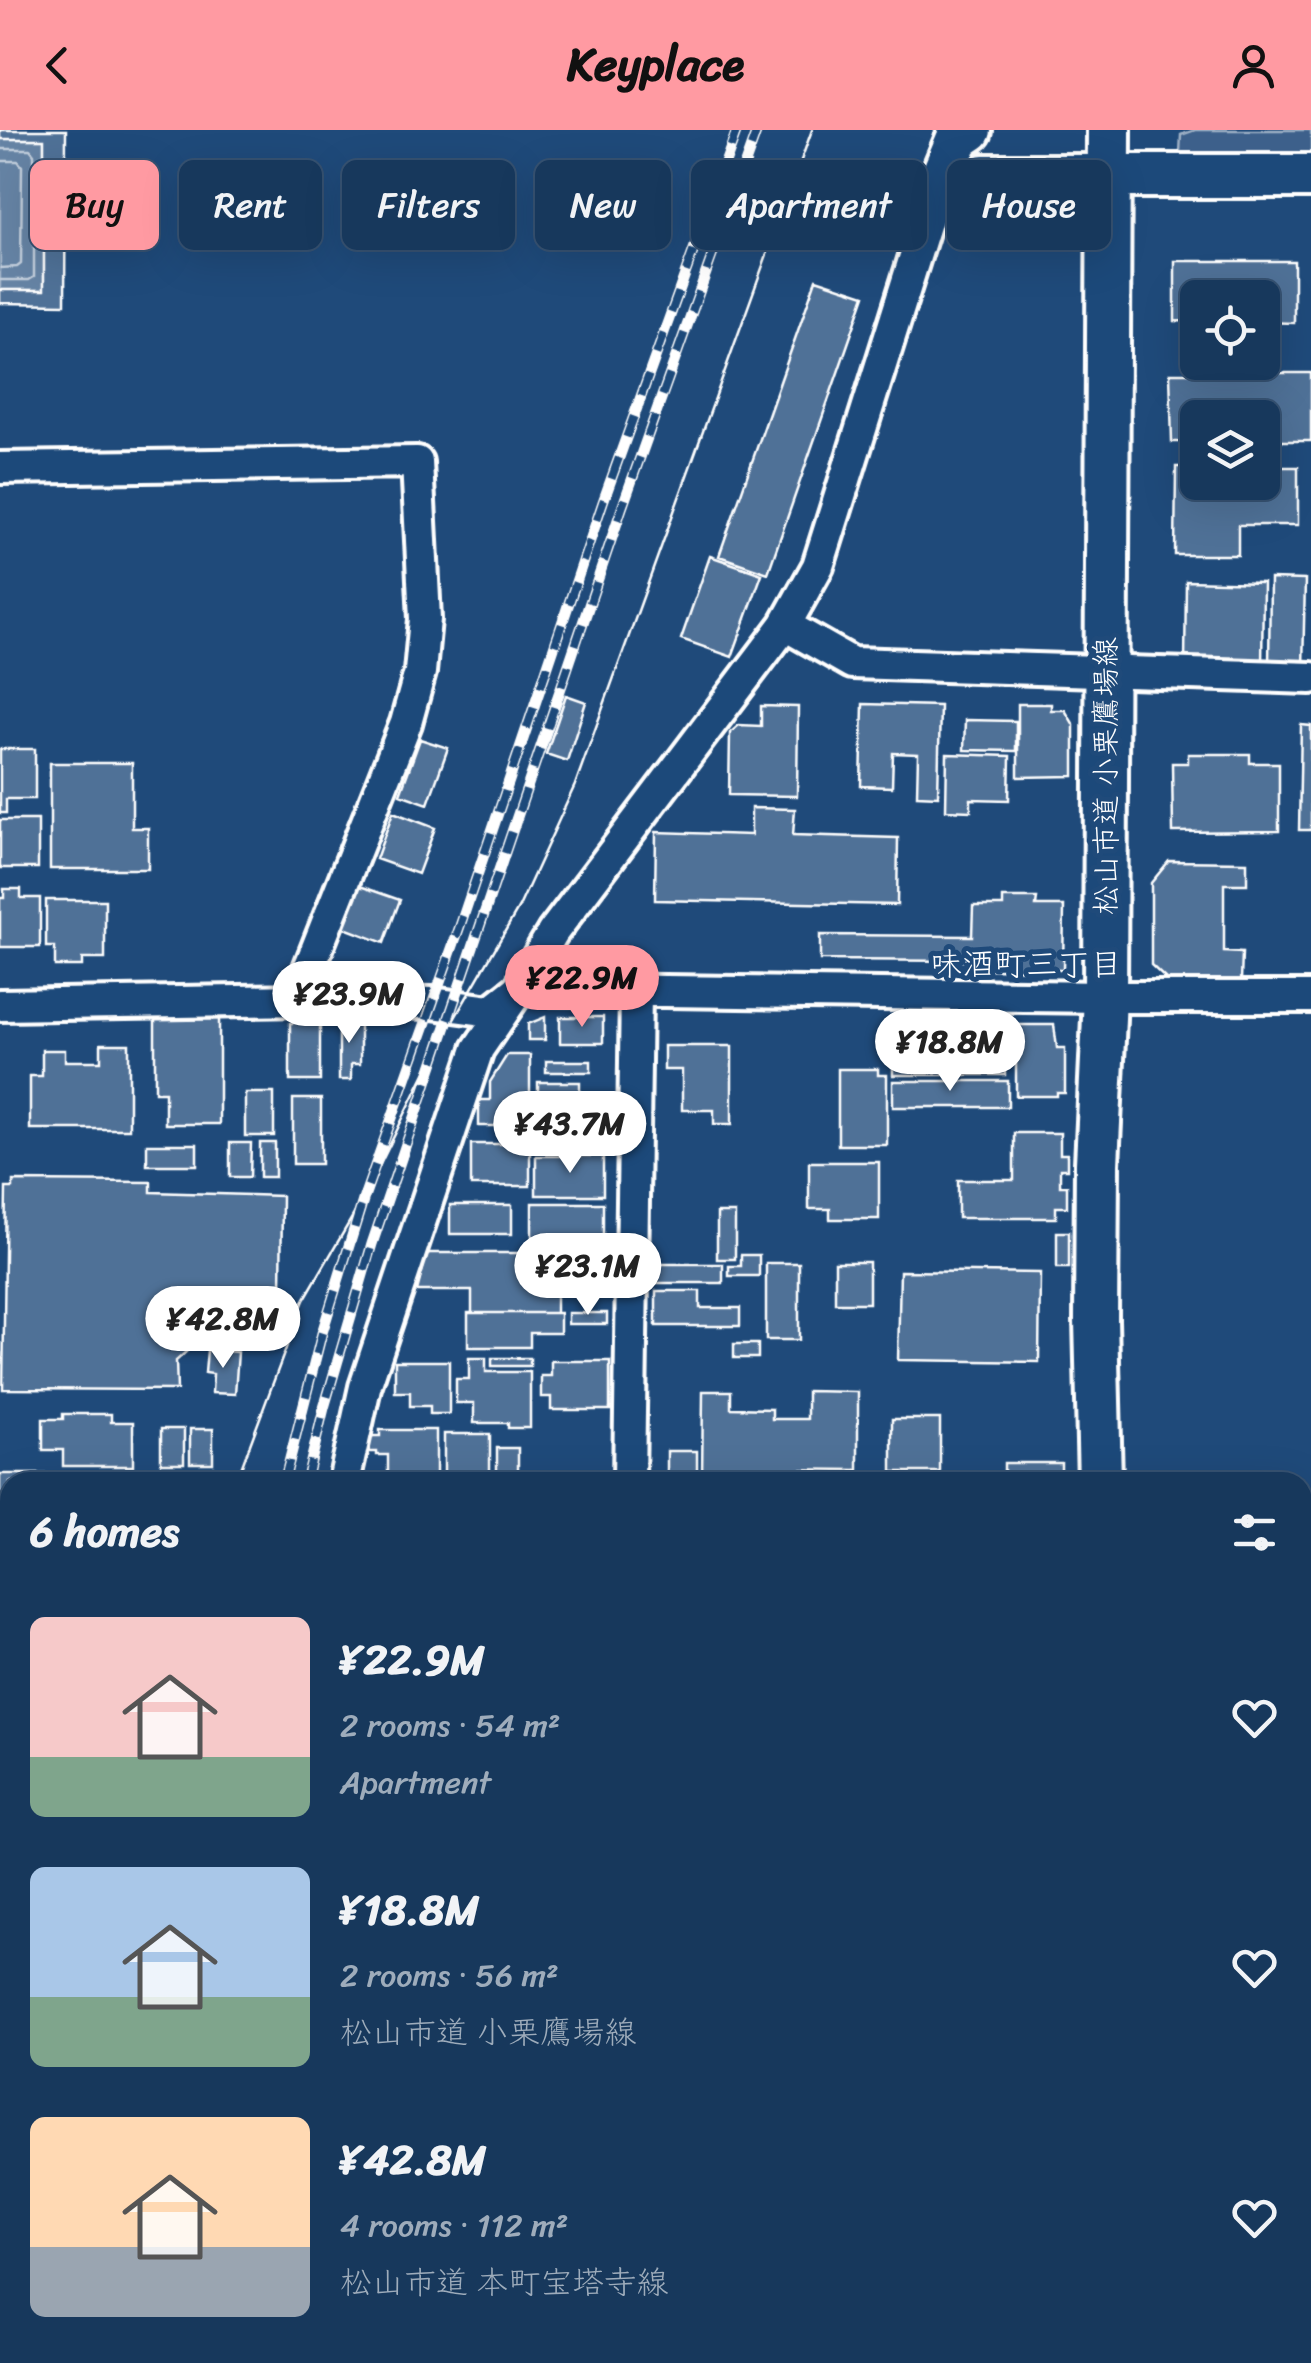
<!DOCTYPE html>
<html lang="en">
<head>
<meta charset="utf-8">
<style>
	body { margin:0; font-family:Sriracha,"Klee One",sans-serif; background:#203f62; color:#f1f3f6; height:100vh; display:flex; flex-direction:column; font-size:38px; white-space:nowrap }
	* { box-sizing:border-box; margin:0 }
	p { font-size:32px; color:#9eacbb }
	.icon { flex:none; width:55px; height:55px; fill:none; stroke:currentColor; stroke-width:2; stroke-linecap:round; stroke-linejoin:round }
	.map { position:relative; flex:1; overflow:hidden }
	.drawer { position:absolute; left:0px; top:1342px; width:1312px; height:892px; display:flex; flex-direction:column; background:#17385c; border-radius:30px 30px 0 0; box-shadow:0 10px 40px #0002,0 0 0 2px #365272 }
	.drawer>* { flex:none }
	.hud { position:absolute; left:30px; top:30px; width:1252px; height:90px; display:flex; gap:20px }
	.controls { position:absolute; left:1180px; top:150px; display:grid; gap:20px }
	.controls a { display:grid; place-items:center; width:100px; height:100px; border-radius:15px; background:#17385c; box-shadow:0 10px 40px #0002,0 0 0 2px #365272; font-size:50px }
	.price { position:absolute; translate:-50% -85px; padding:0 22px; border-radius:35px; background:#fff; color:#222; font-size:32px; line-height:65px; filter:drop-shadow(0 2px 5px #0008) }
	.price::after { content:''; position:absolute; left:50%; top:60px; width:30px; height:22px; margin-left:-15px; background:inherit; clip-path:polygon(0 0,100% 0,50% 100%) }
	.price.active { background:#ff9aa2; color:#111 }
	ul { padding:0; list-style:none }
	li { display:flex; align-items:center; gap:30px; height:250px; padding:0 30px }
	li span { display:grid; place-items:center; flex:none; width:280px; height:200px; border-radius:15px; color:#555 }
	li>.icon { margin-inline-start:auto }
	span .icon { width:120px; height:120px; fill:#fffc; stroke-width:1 }
	li b { font-size:42px }
	h2 { display:flex; justify-content:space-between; align-items:center; height:120px; padding:0 30px; font-size:42px }
	.chip { padding:0 35px; border-radius:15px; background:#17385c; box-shadow:0 10px 40px #0002,0 0 0 2px #365272; font-size:35px; line-height:90px }
	.chip.active { background:#ff9aa2; color:#111 }
	header { display:flex; justify-content:space-between; align-items:center; height:130px; padding:0 30px; background:#ff9aa2; color:#111; font-size:45px; font-weight:800 }
	.map>svg:first-child { display:block }
	.green { fill:#3c618b; stroke:#9eb0c5; stroke-width:2.5 }
	.water { fill:#6583a4; stroke:#a3b5c8; stroke-width:2.5 }
	.lines { fill:none; stroke-linecap:round; stroke-linejoin:round }
	.shore { stroke:#c1cddb; stroke-width:2.5 }
	.building { fill:#507197; stroke:#fff; stroke-width:2.5 }
	.street-casing { stroke:#fff; stroke-width:38 }
	.secondary-casing { stroke:#fff; stroke-width:50 }
	.street { stroke:#1f4a7a; stroke-width:30 }
	.secondary { stroke:#1f4a7a; stroke-width:42 }
	.tram { stroke:#fff; stroke-width:2.5 }
	.rail-casing { stroke:#fff; stroke-width:11 }
	.rail { stroke:#1f4a7a; stroke-width:8; stroke-dasharray:22; stroke-linecap:butt }
	.labels { text-anchor:middle; stroke-width:10; stroke-linejoin:round; paint-order:stroke }
	.street-label { font-size:30px; fill:#fff; stroke:#1f4a7a }
	.neighbourhood-label { font-size:32px; fill:#fff; stroke:#1f4a7a }
</style>
</head>
<body>
<header><svg class="icon" aria-label="back" viewBox="0 0 24 24"><path d="M15 5l-7 7 7 7"/></svg>Keyplace<svg class="icon" aria-label="person" viewBox="0 0 24 24"><circle cx="12" cy="8" r="4"/><path d="M4 21q1-7 8-7t8 7"/></svg></header>
<div class="map">
<svg width="1311" height="2233" viewBox="0 0 1311 2233">
	<rect width="100%" height="100%" fill="#1f4a7a"/>
	<filter id="ink" filterUnits="userSpaceOnUse"><feTurbulence type="fractalNoise" baseFrequency=".01" numOctaves="2"/><feDisplacementMap in="SourceGraphic" scale="20" xChannelSelector="R" yChannelSelector="G"/><feConvolveMatrix kernelMatrix="1 2 1 2 8 2 1 2 1" color-interpolation-filters="sRGB"/></filter>
	<g filter="url(#ink)">
		<path class="green" d="M1195 0H1311V26L1185 27 1180 23 1181 5Z"/>
		<path class="water" d="M0 9H44V160H0Z"/>
		<g class="lines">
			<path class="shore" d="M0 19H30L34 24V147L29 150H0
				M0 31H18L22 36 21 134 17 137 0 138"/>
		</g>
		<path class="building" d="M0 0H66L65 174 0 173V160H44V9H0Z
			M1175 131H1294V193L1262 192V168H1198V192L1175 191Z
			M816 149 865 165 768 443 719 426Z
			M1170 243H1311V311H1262V288H1198V312H1172Z
			M1176 337H1198V352H1262V337H1298V395H1238V425H1175Z
			M710 426 762 444 732 527 681 509Z
			M1270 449 1305 450 1303 539 1269 538Z
			M1186 451 1263 453 1262 537 1185 535Z
			M566 565 586 572 567 631 546 624Z
			M863 574 940 576 938 666 917 665 918 624 893 623 892 657 861 656Z
			M1018 574H1051V580H1065L1074 595V646L1018 647Z
			M761 576 798 577 797 666 729 665 730 603 739 595 761 596Z
			M965 590 1016 591V621L964 620Z
			M1301 595 1311 596V700H1299Z
			M420 609 448 618 428 674 400 664Z
			M0 619H35V669H6V683H0Z
			M947 624 1010 626 1009 670 971 669V681L946 680Z
			M1188 624H1250V633H1279V701L1173 702 1172 633H1188Z
			M50 633H132V698H148V739H50Z
			M751 678 795 679 793 705 898 708 897 775 655 770 656 702 751 705Z
			M393 682 435 698 418 744 376 729Z
			M0 690H38V738H0Z
			M1169 731 1247 732V754H1224V822L1242 823 1241 851 1167 850 1151 835V753Z
			M357 755 400 770 384 813 342 797Z
			M4 759H21V768H40V817H0V768H4Z
			M1003 768H1037L1036 776H1064L1063 840 975 839V831L820 830V805L972 806 973 776H1003Z
			M46 770H105V829H82V836H55V817H46Z
			M339 887H360V934H351V950H339Z
			M545 887V910H528V894Z
			M560 887H603V913H560Z
			M155 889H219V994H165V962H155Z
			M893 891H943V945H893Z
			M951 892H1005V945H951Z
			M290 893H320V951H290Z
			M1016 895H1054L1057 918H1065V963H1057V966H1016Z
			M101 914H129V999H30V946H42V920H65V931H101Z
			M664 916H732V994H714V980H682V940H664Z
			M507 925H530V996H479V970H490V952Z
			M546 931H591V942H546Z
			M838 939H878V945H887V1015H838Z
			M893 951H1008V977H893Z
			M538 952H580V967H601V978H543V967H538Z
			M245 963H274V1006H245Z
			M293 969H321V1034H293Z
			M540 988H604V1016H540Z
			M1014 1003H1060V1024H1067V1039H1060V1056H1067V1077H1056V1088H958V1050H1014Z
			M230 1013H251L250 1047H230Z
			M260 1013H275V1047H260Z
			M147 1014H197V1035H147Z
			M471 1014H530V1056H471Z
			M536 1026H603V1065H536Z
			M809 1032H879V1089H830V1079H809Z
			M13 1051 151 1052V1062L282 1066 281 1164 264 1206 199 1210 176 1231 177 1260 3 1259 6 1058H13Z
			M532 1073H603V1109H532Z
			M450 1075H512V1104H450Z
			M717 1083H735V1129H717Z
			M1057 1102H1069V1138H1057Z
			M427 1123H556V1183H472V1161H417Z
			M741 1125H759V1146H729V1136H741Z
			M835 1132H869V1173H835Z
			M766 1133H799V1210H766Z
			M657 1134H723V1153H657Z
			M900 1141 1040 1143 1039 1232 898 1230Z
			M656 1161H700V1178H740V1196H656Z
			M468 1183H560V1203H530V1217H468Z
			M568 1183H607V1194H568Z
			M734 1214H758V1228H734Z
			M207 1220 238 1222 235 1264 212 1263 213 1244 205 1243Z
			M469 1228H486V1242H530V1298H508V1293H474V1273H456V1249H469Z
			M492 1228H530V1236H492Z
			M395 1231H449V1284H430V1276H410V1262H395Z
			M551 1231H610V1280H551V1267H541V1246H551Z
			M703 1261H731V1278L772 1279V1289H807V1261L858 1262V1340L775 1339 774 1352 702 1351Z
			M63 1284H111V1292H133V1336H63V1320H43V1289H63Z
			M892 1289H940V1342H892Z
			M161 1299H184V1333H161Z
			M190 1299H213V1333H190Z
			M380 1300H436V1349H388V1325H377V1322H369V1306H380Z
			M444 1304H490V1349H444Z
			M497 1318H518V1352H497Z
			M667 1321H697V1352H667Z
			M1004 1333H1061V1343H1004Z
			M0 1344H60V1352H10V1394H0Z
			M0 1578H10V1734L0 1747Z
			M1302 1698H1311V1736H1302Z
			M1302 1796H1311V1837H1302Z
			M2 1868H10V1914H4Z
			M10 1959V2001H0V1960Z
			M0 2024H10V2057H0Z
			M1302 2029H1311V2099H1302Z
			M0 2160H10V2203H0Z"/>
		<g class="lines">
			<defs>
				<path id="street" d="M0 338 417 332 425 489 420 542 406 593 306 846 305 870
					M785 495 852 533 1311 548
					M0 875 305 870 432 873 491 881 519 859 1105 867H1311
					M344 1352 365 1257 478 919 519 859 553 802 785 495 818 436 934 66
					M629 1352 636 861
					M1302 1764H1311
					M0 1945H10
					M0 2229 260 2228 595 2233"/>
				<path id="secondary" d="M934 66 984 46H1311
					M934 66 958 8 970 0
					M1100 1352 1096 1190 1097 1034 1105 867 1109 0
					M1302 1486H1311
					M0 1495H10
					M1102 2225V2233"/>
			</defs>
			<use href="#street" class="street-casing"/>
			<use href="#secondary" class="secondary-casing"/>
			<use href="#street" class="street"/>
			<use href="#secondary" class="secondary"/>
			<path class="tram" d="M236 1352 304 1170 364 1067 438 917 519 777 575 655 812 0
				M0 1823 10 1808"/>
			<defs>
				<path id="rail" d="M284 1352 322 1203 364 1067 460 796 603 372 737 0
					M306 1352 324 1278 372 1114 622 378 757 0
					M260 2225 261 2233
					M290 2225 291 2233"/>
			</defs>
			<use href="#rail" class="rail-casing"/>
			<use href="#rail" class="rail"/>
		</g>
	</g>
	<g class="labels">
		<g class="street-label">
			<text transform="translate(1106 646) rotate(-90)" y="10">松山市道 小栗鷹場線</text>
		</g>
		<g class="neighbourhood-label">
			<text x="1026" y="845">味酒町三丁目</text>
		</g>
	</g>
</svg>
<div class="controls">
<a><svg class="icon" aria-label="locate" viewBox="0 0 24 24"><circle cx="12" cy="12" r="6"/><path d="M12 2v4M12 18v4M2 12h4M18 12h4"/></svg></a>
<a><svg class="icon" aria-label="layers" viewBox="0 0 24 24"><path d="M12 4l9 5-9 5-9-5zM3 14l9 5 9-5"/></svg></a>
</div>
<b class="price active" style="left:582px;top:900px">¥22.9M</b>
<b class="price" style="left:349px;top:916px">¥23.9M</b>
<b class="price" style="left:950px;top:964px">¥18.8M</b>
<b class="price" style="left:570px;top:1046px">¥43.7M</b>
<b class="price" style="left:588px;top:1188px">¥23.1M</b>
<b class="price" style="left:223px;top:1241px">¥42.8M</b>
<div class="hud">
<a class="chip active">Buy</a>
<a class="chip">Rent</a>
<a class="chip">Filters</a>
<a class="chip">New</a>
<a class="chip">Apartment</a>
<a class="chip">House</a>
</div>
<section class="drawer">
<h2>6 homes<svg class="icon" aria-label="filters" viewBox="0 0 24 24"><path d="M4 7h16M4 17h16"/><circle cx="9" cy="7" r="2"/><circle cx="15" cy="17" r="2"/></svg></h2>
<ul>
<li><span style="background:linear-gradient(#f6c9c9 70%,#7fa58c 0)"><svg class="icon" aria-label="home" viewBox="0 0 24 24"><path d="M3 11l9-7 9 7M6 9v11h12V9"/></svg></span><div><b>¥22.9M</b><p>2 rooms · 54 m²</p><p>Apartment</p></div><svg class="icon" aria-label="heart" viewBox="0 0 24 24"><path d="M12 20l-8-8c-3-5 5-10 8-4 3-6 11-1 8 4z"/></svg></li>
<li><span style="background:linear-gradient(#a9c7e8 65%,#7fa58c 0)"><svg class="icon" aria-label="home" viewBox="0 0 24 24"><path d="M3 11l9-7 9 7M6 9v11h12V9"/></svg></span><div><b>¥18.8M</b><p>2 rooms · 56 m²</p><p>松山市道 小栗鷹場線</p></div><svg class="icon" aria-label="heart" viewBox="0 0 24 24"><path d="M12 20l-8-8c-3-5 5-10 8-4 3-6 11-1 8 4z"/></svg></li>
<li><span style="background:linear-gradient(#ffd9b3 65%,#9aa5b1 0)"><svg class="icon" aria-label="home" viewBox="0 0 24 24"><path d="M3 11l9-7 9 7M6 9v11h12V9"/></svg></span><div><b>¥42.8M</b><p>4 rooms · 112 m²</p><p>松山市道 本町宝塔寺線</p></div><svg class="icon" aria-label="heart" viewBox="0 0 24 24"><path d="M12 20l-8-8c-3-5 5-10 8-4 3-6 11-1 8 4z"/></svg></li>
</ul>
</section>
</div>
</body>
</html>
